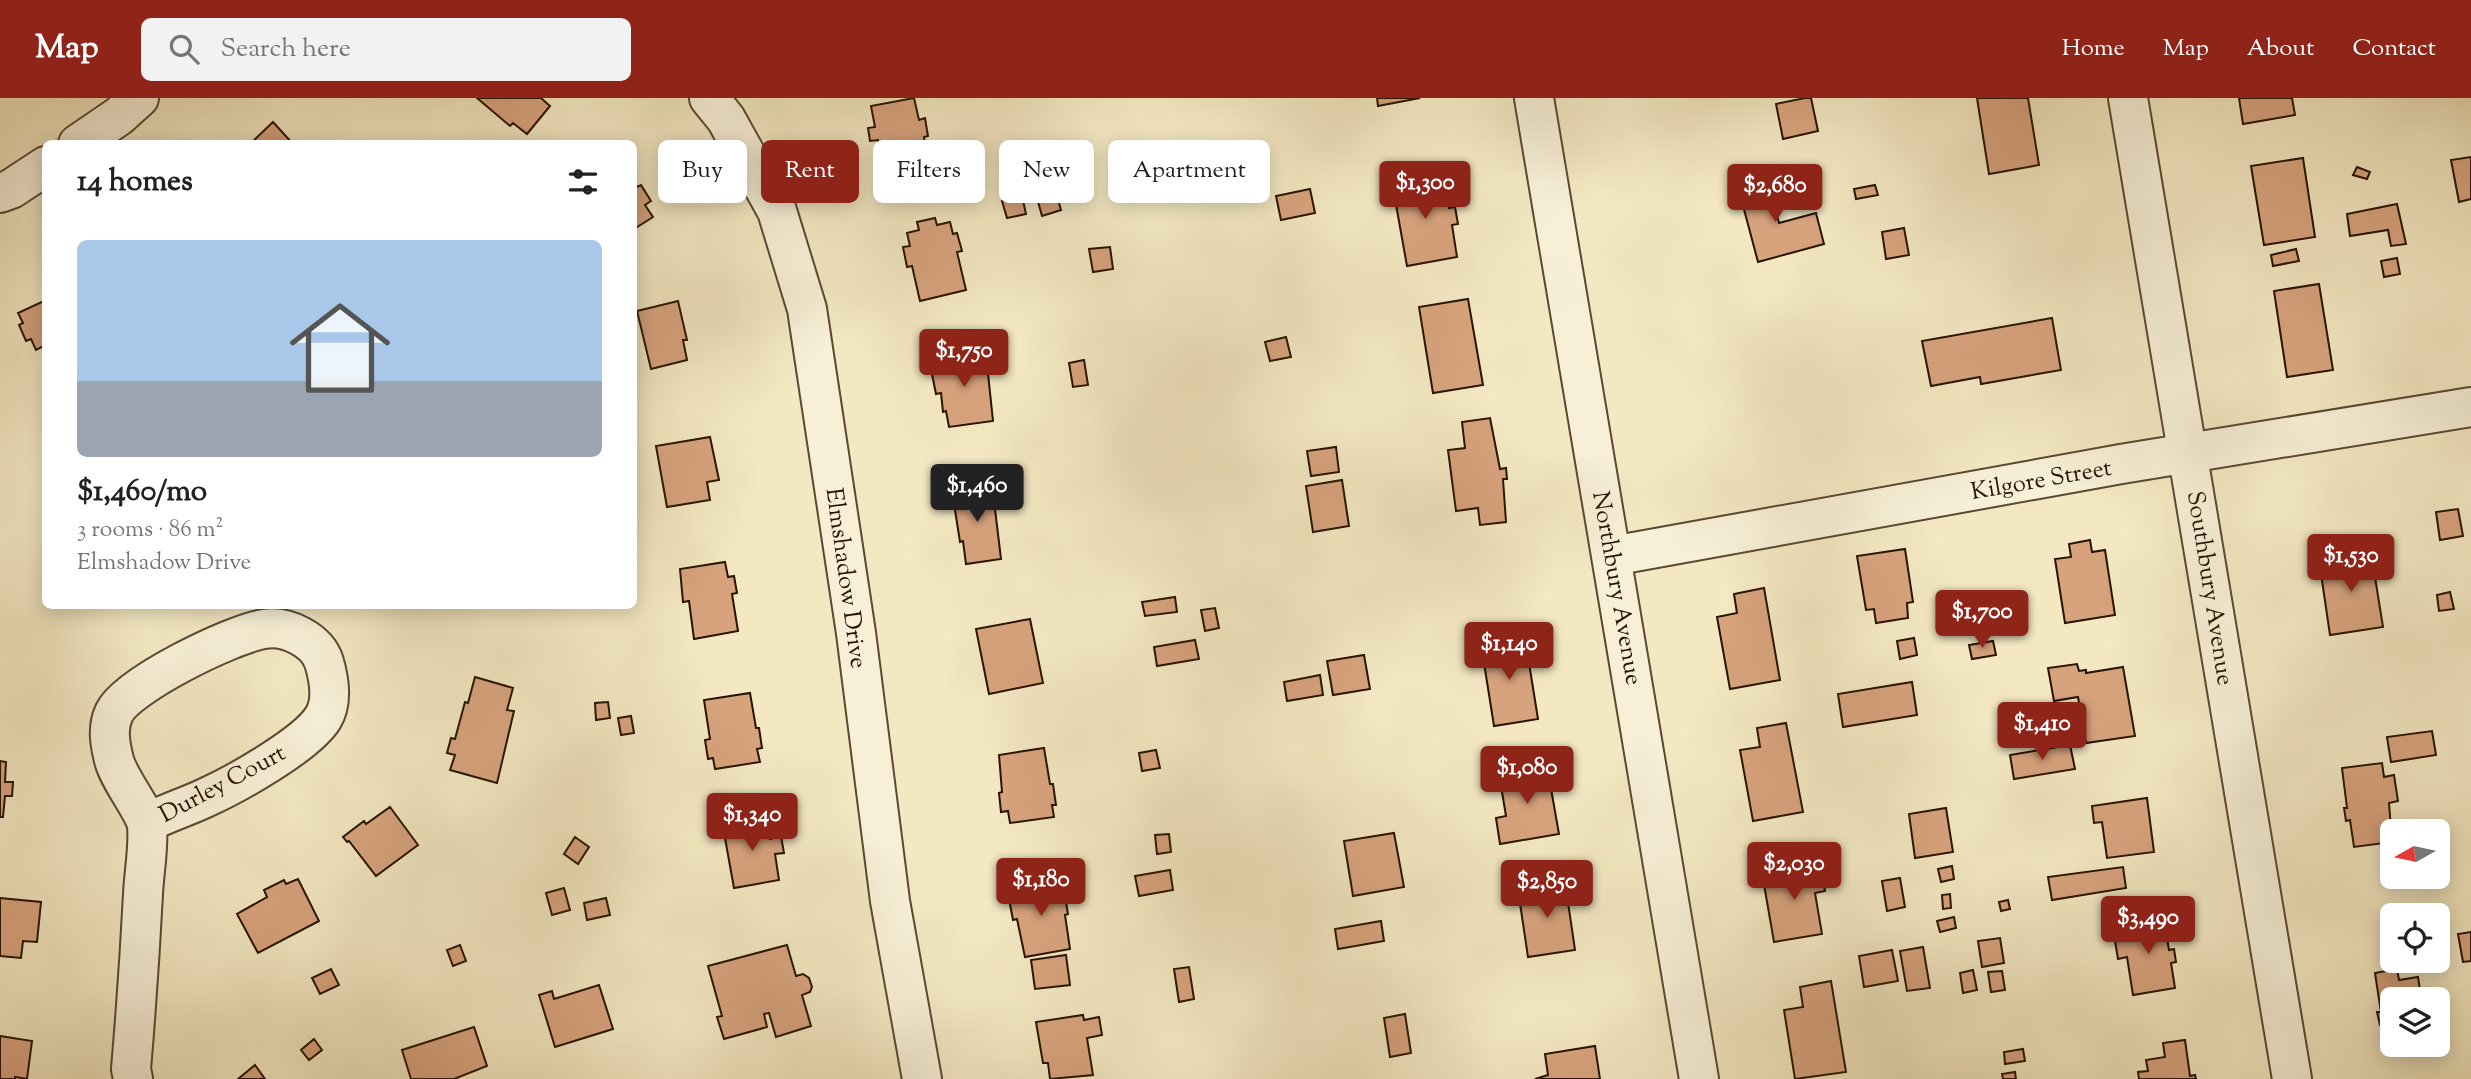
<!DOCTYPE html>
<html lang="en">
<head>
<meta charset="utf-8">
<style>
	body { margin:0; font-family:"Sorts Mill Goudy",serif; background:#f2f2f2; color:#202124; height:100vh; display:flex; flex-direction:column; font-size:26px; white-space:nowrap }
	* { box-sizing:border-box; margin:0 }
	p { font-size:23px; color:#757577 }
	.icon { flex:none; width:38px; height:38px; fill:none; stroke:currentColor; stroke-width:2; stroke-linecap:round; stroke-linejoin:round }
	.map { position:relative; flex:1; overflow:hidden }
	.panel { position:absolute; left:42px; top:42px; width:595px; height:469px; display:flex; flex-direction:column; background:#fff; border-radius:10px; box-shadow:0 4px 18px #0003 }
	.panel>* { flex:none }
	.hud { position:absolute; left:658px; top:42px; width:665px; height:63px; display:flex; gap:14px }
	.needle { width:46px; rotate:261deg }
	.tools { position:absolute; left:2380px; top:721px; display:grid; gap:14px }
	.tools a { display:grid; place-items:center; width:70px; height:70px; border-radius:10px; background:#fff; box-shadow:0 4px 18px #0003; font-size:35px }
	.price { position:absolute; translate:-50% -60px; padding:0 16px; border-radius:7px; background:#8f2418; color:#fff; font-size:23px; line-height:46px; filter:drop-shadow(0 2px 4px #0008) }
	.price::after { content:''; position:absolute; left:50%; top:42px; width:21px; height:16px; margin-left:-10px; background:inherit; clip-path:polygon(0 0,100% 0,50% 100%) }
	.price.selected { background:#222; color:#fff }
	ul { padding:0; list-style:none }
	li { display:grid; align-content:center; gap:14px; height:371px; padding:0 35px }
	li+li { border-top:2px solid #e0e0e0 }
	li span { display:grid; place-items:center; height:217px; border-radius:10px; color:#555 }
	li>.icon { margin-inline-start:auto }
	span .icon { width:126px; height:126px; fill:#fffc; stroke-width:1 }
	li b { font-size:30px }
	h2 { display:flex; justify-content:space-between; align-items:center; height:84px; padding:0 35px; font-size:30px }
	.tag { padding:0 24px; border-radius:10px; background:#fff; box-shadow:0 4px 18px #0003; font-size:24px; line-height:63px }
	.tag.selected { background:#8f2418; color:#fff }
	header { display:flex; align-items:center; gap:42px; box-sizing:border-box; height:98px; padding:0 35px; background:#8f2418; color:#fff }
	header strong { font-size:33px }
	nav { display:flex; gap:38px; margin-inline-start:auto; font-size:24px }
	.search { width:490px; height:63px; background:#f2f2f2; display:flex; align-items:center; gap:18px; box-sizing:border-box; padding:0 24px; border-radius:10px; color:#757577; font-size:26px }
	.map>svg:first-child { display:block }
	.building { fill:#d7a37d; stroke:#281302; stroke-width:2 }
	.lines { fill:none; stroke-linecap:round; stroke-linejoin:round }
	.minor-casing { stroke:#5b4832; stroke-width:42 }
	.minor { stroke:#f7f0d7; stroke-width:38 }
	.labels { text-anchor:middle; stroke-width:5; stroke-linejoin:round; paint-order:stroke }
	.street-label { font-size:24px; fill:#281302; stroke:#f7f0d7 }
</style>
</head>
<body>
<header>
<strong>Map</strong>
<div class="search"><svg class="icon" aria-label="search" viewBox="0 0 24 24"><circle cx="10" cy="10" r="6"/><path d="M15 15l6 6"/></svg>Search here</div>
<nav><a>Home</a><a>Map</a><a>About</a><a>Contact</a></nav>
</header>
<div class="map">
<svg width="2471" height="981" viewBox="0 0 2471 981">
	<rect width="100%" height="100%" fill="#f3e8c2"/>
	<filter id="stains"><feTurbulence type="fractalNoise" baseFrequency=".00286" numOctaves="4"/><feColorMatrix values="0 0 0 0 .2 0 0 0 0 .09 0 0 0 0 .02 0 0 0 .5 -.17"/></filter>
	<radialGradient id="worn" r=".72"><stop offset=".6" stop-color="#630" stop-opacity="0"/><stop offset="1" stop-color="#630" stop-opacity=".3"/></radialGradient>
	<path class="building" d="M477 0H541L550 8 527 36 513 25 510 28Z
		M914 0 919 22 925 20 928 38 924 39 927 57 882 64 878 42 870 43 868 30 875 29 871 8Z
		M1377 0H1420L1378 8Z
		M1805 0H1811L1818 33 1783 41 1776 6Z
		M1977 0H2028L2039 67 1989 76Z
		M2239 0H2292L2295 17 2243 26Z
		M273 24 293 46H250Z
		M2471 59V101L2459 104 2451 62Z
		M2303 60 2315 139 2264 147 2251 68Z
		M1227 68 1230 82 1186 90 1184 76Z
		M2357 69 2370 74 2367 81 2353 77Z
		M1431 74 1434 93 1446 90 1449 110 1455 109 1458 126 1452 127 1457 159 1407 168 1395 101 1401 100 1398 80Z
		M1766 78 1779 125 1816 115 1824 146 1758 164 1737 85Z
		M634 84 637 89 641 87 651 103 645 107 653 119 634 131Z
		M1875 87 1878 97 1856 101 1854 91Z
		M1310 91 1315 115 1281 122 1276 98Z
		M1056 94 1061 112 1042 118 1037 100Z
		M1022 98 1026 116 1007 120 1002 103Z
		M2397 106 2406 146 2391 148 2388 132 2350 138 2347 116Z
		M935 120 937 127 950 124 953 136 957 135 962 153 957 154 966 192 920 203 912 168 907 169 903 149 910 148 907 135 919 132 917 124Z
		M1904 130 1909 157 1886 161 1882 134Z
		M1110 149 1113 171 1093 174 1089 151Z
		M2296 151 2299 163 2273 168 2271 157Z
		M2397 160 2400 176 2384 179 2381 163Z
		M2319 186 2333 272 2287 279 2274 193Z
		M1468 201 1483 287 1433 295 1419 209Z
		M46 202V247L36 252 31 241 26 243 19 227 23 225 18 215Z
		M678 203 687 242H683L687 262 651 271 637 213Z
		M2052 220 2061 272 1981 286 1980 279 1931 288 1922 243Z
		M1286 239 1291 259 1270 263 1265 244Z
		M981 254 983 266H987L993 323 949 329 946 313 943 314 941 295 936 296 932 276 939 275 937 261Z
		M1084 262 1088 287 1073 289 1069 265Z
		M1490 320 1500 371 1506 370 1507 381H1503L1506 424 1480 427 1478 410 1456 413 1448 352 1465 350 1462 324Z
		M710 339 719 382 707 384 710 402 667 409 656 348Z
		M1336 349 1339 374 1311 378 1307 353Z
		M1342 382 1349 428 1313 434 1306 388Z
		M992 386 1001 461 966 466 963 443 960 444 952 393Z
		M2458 411 2463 438 2440 442 2436 414Z
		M2090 442 2092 454 2105 452 2115 517 2065 525 2055 461 2071 459 2069 446Z
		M1905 451 1913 504 1907 505 1908 520 1876 525 1874 511 1866 512 1857 458Z
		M2371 454 2383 529 2330 537 2319 462Z
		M725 464 728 479 734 478 737 495 732 496 738 533 694 541 689 503 683 504 680 471Z
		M1764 490 1780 582 1730 591 1717 519 1737 515 1734 496Z
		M2450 494 2454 511 2439 513 2437 497Z
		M1175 499 1177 514 1145 518 1142 504Z
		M1215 510 1219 530 1205 533 1201 512Z
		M1030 521 1043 585 989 596 976 531Z
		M1525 540 1538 621 1494 628 1481 546Z
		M1914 540 1917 557 1900 561 1897 543Z
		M1195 542 1199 561 1157 568 1154 549Z
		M1993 543 1996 557 1972 561 1969 547Z
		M1364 557 1370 591 1333 597 1327 563Z
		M2077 566 2079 573 2086 572V575L2123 569 2135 638 2086 645 2078 599 2054 603 2048 570Z
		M1320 577 1323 597 1287 603 1284 584Z
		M475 579 513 590 507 612 514 613 497 685 450 672 455 657 447 655 451 640 455 641 465 604 468 605Z
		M1912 584 1917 617 1843 629 1838 596Z
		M750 595 756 630H759L762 650 757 651 760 664 715 671 713 660 708 661 705 642 710 641 704 602Z
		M608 604 610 620 596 622 595 605Z
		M631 618 634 635 621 637 618 620Z
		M1786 625 1803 714 1753 723 1740 652 1760 649 1757 630Z
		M2432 633 2436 657 2391 664 2387 639Z
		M2070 647 2075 671 2014 681 2010 657Z
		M1044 650 1050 686H1053L1056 707H1052L1054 719 1010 725 1008 713 1001 714 999 695 1002 694 999 657Z
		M1156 652 1160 670 1142 673 1139 655Z
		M0 663 6 664 5 684H13L12 698H5L3 719H0Z
		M2382 665 2384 679 2394 677 2398 703 2389 705 2392 744 2354 749 2350 722 2346 723 2344 710H2347L2342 670Z
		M1547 668 1559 736 1500 746 1496 720 1506 718 1499 676Z
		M2147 700 2154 754 2107 760 2102 724 2094 725 2092 708Z
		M390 709 418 747 376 778 349 743 347 744 343 739 364 723 366 726Z
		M1946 710 1953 754 1915 760 1909 716Z
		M767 721 770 741 781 738 784 755 775 756 779 782 734 790 723 729Z
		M1394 735 1404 789 1353 798 1344 743Z
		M1169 736 1171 754 1157 756 1155 737Z
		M575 739 589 749 578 766 564 756Z
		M1821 766 1825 793 1815 795 1822 836 1774 844 1762 775Z
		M1952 768 1954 781 1941 784 1938 771Z
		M2123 769 2126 790 2052 802 2048 779Z
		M1170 772 1173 792 1139 798 1135 778Z
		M1900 780 1905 809 1887 813 1882 783Z
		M298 781 319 823 258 855 237 816 267 799 264 792 284 782 286 786Z
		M1058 782 1060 793 1064 792 1068 816 1065 817 1070 851 1025 859 1017 821 1013 822 1009 801 1015 800 1014 789Z
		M1565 784 1575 852 1528 859 1518 792Z
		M564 790 570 812 552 817 546 795Z
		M1950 796 1951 810 1943 811 1942 797Z
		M0 800 41 804 37 844 23 843 21 860 0 858Z
		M606 800 610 817 587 822 584 805Z
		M2008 802 2010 811 2001 813 1999 804Z
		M2163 815 2169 852 2174 851 2176 864 2171 865 2175 890 2133 897 2127 859 2118 861 2114 837 2143 832 2141 819Z
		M1954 819 1956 830 1940 834 1937 823Z
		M1381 823 1384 843 1338 851 1335 831Z
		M2471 834V863L2463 864 2458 836Z
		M2000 840 2004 865 1982 869 1978 843Z
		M460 847 466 863 453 868 447 852Z
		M787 847 796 878 803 876 809 880 812 889 810 894 802 897 811 928 776 939 769 915 764 916 767 929 724 941 717 919 722 918 708 868Z
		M1923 849 1930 890 1907 893 1900 853Z
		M1892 852 1898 883 1864 889 1859 858Z
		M1066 857 1070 887 1035 891 1031 862Z
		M1189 869 1194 901 1179 904 1174 871Z
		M331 871 339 887 320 896 312 880Z
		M2397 871 2399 882 2418 879 2420 892 2430 890 2432 901H2392V947H2417L2389 952 2384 926 2380 927 2377 914H2381L2375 875Z
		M1973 872 1977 892 1963 895 1960 875Z
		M2002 873 2005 892 1991 894 1988 874Z
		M1831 883 1846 974 1795 981 1784 912 1803 909 1800 889Z
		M599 887 613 931 555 949 539 897 552 893 554 901Z
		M1405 916 1411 955 1390 959 1384 920Z
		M1083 917 1084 922 1099 919 1102 937 1087 940 1093 977 1050 981 1048 965H1043L1036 924Z
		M474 929 487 968 454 981H411L402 952Z
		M0 938 32 943 27 981 15 979V981H0Z
		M314 941 322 952 309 962 301 952Z
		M2185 942 2190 978 2195 977 2196 981H2139L2138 974 2148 973 2146 962 2165 959 2163 945Z
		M1595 948 1600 981H1535L1548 977 1545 956Z
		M2023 951 2025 963 2005 966 2004 954Z
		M255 967 265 981H238Z
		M2015 974 2016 981H2003L2002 976Z"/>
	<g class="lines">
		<defs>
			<path id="minor" d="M709 0 726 21 777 113 807 211 856 535 890 803 922 981
				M1534 0 1699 981
				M2128 0 2292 981
				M78 46 119 18 139 0
				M0 95 11 91 46 68
				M1612 458 2121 366 2471 309
				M133 981 131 971C136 913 140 854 143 796 144 774 149 749 147 728 145 713 119 682 114 662 110 646 107 630 114 615 127 587 232 536 264 531 286 527 317 542 324 564 329 581 333 604 323 620 306 647 234 687 205 700 186 709 166 715 147 725"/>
		</defs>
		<use href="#minor" class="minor-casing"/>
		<use href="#minor" class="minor"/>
	</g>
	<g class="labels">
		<g class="street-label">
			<text transform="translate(2041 381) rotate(-10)" y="8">Kilgore Street</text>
			<text transform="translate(847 480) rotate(82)" y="8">Elmshadow Drive</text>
			<text transform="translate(1618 490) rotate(80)" y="8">Northbury Avenue</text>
			<text transform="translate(2211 490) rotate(81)" y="8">Southbury Avenue</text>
			<text transform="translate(222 685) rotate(-28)" y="8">Durley Court</text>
		</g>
	</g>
	<rect width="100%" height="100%" filter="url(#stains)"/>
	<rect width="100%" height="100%" fill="url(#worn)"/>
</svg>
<div class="tools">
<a><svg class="needle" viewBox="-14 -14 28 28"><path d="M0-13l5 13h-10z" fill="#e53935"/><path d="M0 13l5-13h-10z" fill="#757577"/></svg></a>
<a><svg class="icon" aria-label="locate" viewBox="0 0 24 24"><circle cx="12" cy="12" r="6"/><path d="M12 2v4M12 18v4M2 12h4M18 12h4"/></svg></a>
<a><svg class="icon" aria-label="layers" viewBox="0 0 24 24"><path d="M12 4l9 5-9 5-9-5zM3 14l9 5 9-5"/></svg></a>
</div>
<b class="price" style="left:1425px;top:123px">$1,300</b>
<b class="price" style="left:1775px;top:126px">$2,680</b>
<b class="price" style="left:964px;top:291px">$1,750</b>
<b class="price selected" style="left:977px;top:426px">$1,460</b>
<b class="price" style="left:2351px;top:496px">$1,530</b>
<b class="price" style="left:1982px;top:552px">$1,700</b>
<b class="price" style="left:1509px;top:584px">$1,140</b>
<b class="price" style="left:2042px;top:664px">$1,410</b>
<b class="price" style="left:1527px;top:708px">$1,080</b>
<b class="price" style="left:752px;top:755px">$1,340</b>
<b class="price" style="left:1794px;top:804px">$2,030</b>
<b class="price" style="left:1041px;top:820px">$1,180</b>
<b class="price" style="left:1547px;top:822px">$2,850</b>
<b class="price" style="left:2148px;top:858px">$3,490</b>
<div class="hud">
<a class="tag">Buy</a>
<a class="tag selected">Rent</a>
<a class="tag">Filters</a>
<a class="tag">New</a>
<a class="tag">Apartment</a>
</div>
<section class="panel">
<h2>14 homes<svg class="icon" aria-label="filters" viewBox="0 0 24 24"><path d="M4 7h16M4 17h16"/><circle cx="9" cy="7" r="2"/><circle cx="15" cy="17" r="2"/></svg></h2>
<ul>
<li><span style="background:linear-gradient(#a9c7e8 65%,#9aa5b1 0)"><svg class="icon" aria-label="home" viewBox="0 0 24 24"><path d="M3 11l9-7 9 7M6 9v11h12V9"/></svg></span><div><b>$1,460/mo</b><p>3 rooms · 86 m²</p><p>Elmshadow Drive</p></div></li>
</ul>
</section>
</div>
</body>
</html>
